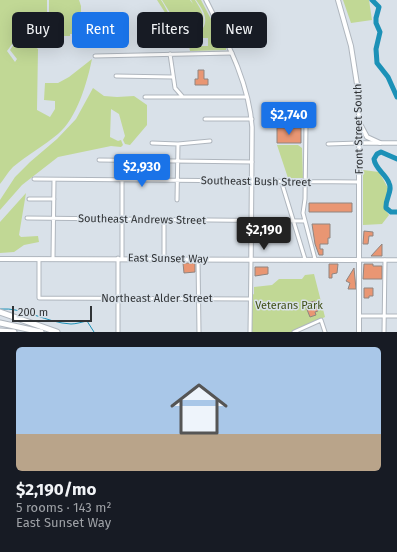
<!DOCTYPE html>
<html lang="en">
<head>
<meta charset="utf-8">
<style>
	body { margin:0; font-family:"Fira Sans",sans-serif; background:#242831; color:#f1f3f6; height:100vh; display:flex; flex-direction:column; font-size:15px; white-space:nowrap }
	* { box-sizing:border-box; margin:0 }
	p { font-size:13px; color:#9ea1a6 }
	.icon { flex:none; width:22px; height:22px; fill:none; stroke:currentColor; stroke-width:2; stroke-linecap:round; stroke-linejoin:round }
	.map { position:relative; height:332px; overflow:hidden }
	.side { display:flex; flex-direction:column; background:#171b24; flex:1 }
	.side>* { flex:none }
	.banner { position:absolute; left:12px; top:12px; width:373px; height:36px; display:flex; gap:8px }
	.scale { position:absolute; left:12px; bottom:10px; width:80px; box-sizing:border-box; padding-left:4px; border:2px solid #303336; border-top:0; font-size:11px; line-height:14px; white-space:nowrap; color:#303336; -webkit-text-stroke:3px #d9e1e9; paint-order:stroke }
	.price { position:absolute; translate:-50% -34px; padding:0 9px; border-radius:4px; background:#1a73e8; color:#fff; font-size:13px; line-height:26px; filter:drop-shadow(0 1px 2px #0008) }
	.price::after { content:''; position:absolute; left:50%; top:24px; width:12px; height:9px; margin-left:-6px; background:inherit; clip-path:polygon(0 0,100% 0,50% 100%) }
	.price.on { background:#222; color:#fff }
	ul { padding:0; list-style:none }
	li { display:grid; align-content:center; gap:8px; height:212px; padding:0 16px }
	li+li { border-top:1px solid #363941 }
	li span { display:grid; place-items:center; height:124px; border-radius:6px; color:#555 }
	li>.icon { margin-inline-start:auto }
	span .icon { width:72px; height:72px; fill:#fffc; stroke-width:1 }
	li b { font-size:17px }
	.tag { padding:0 14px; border-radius:6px; background:#171b24; box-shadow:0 4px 16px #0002; font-size:14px; line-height:36px }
	.tag.on { background:#1a73e8; color:#fff }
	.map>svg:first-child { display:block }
	.green { fill:#c1d895 }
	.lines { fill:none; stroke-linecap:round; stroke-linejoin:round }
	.stream { stroke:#1c91b7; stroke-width:1 }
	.river { stroke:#1c91b7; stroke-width:5 }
	.building { fill:#e99673; stroke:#908580 }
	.minor-casing { stroke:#afb6be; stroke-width:5 }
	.tertiary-casing { stroke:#afb6be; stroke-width:5.5 }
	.secondary-casing { stroke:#afb6be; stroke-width:6 }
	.motorway-casing { stroke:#afb6be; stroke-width:7 }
	.minor { stroke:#fff; stroke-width:3 }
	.tertiary { stroke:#fff; stroke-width:3.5 }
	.secondary { stroke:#fff; stroke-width:4 }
	.motorway { stroke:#fff; stroke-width:5 }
	.labels { text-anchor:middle; stroke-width:3; stroke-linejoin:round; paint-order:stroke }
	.street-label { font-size:11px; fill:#303336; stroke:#d9e1e9 }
	.park-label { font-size:11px; fill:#3f4f15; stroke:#d9e1e9 }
</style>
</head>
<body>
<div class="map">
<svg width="397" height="332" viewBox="0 0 397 332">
	<rect width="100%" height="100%" fill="#d9e1e9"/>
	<path class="green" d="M0 0H47V35H44V25H29L21 32 7 51 15 62 17 59 10 50 18 38 34 48 35 47 38 49 37 110 50 117 55 109V101L44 100 45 83H58L69 77 92 59C87 83 77 118 58 134 44 146 27 155 13 167 8 172 4 179 0 184Z
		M49 0H79L81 6V32L79 34H70V36H49Z
		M157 0H161C167 9 172 23 180 30 191 40 204 27 200 15L198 16 199 17 182 28 181 26 179 27 162 0H190L193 4 191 0H195C202 11 207 19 201 31 210 20 203 10 196 0H201L226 48V50L190 51 189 46H208V38H192L178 33Z
		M343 0H369L372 20 351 23Z
		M150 22C165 22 175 32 174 47L150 46Z
		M93 88 104 96 117 97 134 96 147 105V125L130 145 125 144 123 140 125 136 119 114 111 109 110 137 118 141 121 140 123 145 121 147 111 146 58 157 22 185 0 210V200L15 177 30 162 57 139 76 119Z
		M277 145H298L302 148 303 178H288Z
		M363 170 379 172 388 188 384 208 389 215 382 224 363 225Z
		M26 193 19 235 21 237 38 236 39 242 24 245 14 252 0 253V222Z
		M314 274 325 317 292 332H252V295L254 294V287L272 285 279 279H302L305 275Z"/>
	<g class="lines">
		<path class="stream" d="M0 309C24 307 47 323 71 324 76 324 82 322 87 321L94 332"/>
		<path class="river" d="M372 0 379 7 376 18V23L380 32 376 49 377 63 388 77 397 97
			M397 159 381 152 377 154 374 159C375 169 386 174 389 183 393 191 385 199 386 208L391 212H397"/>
	</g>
	<path class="building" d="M198 70H204V79H208V85H195V79H198Z
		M277 128H301V143H277Z
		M309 203H352V212H309Z
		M312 224H330V238H328V244H320V249H323V255H319L315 244Z
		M364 231 373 232V236H369L368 244H363Z
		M382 244V256H371Z
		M183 263H195V272L184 273Z
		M329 264H338L337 273 332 274V278H329Z
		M364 264H373V266H382V279H363Z
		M255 267H268V274L255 276Z
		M354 268 356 289H348L350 283 346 281Z
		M364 288H373V296H369V298H364Z
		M315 301 318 311 315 312 316 315 310 317 306 307H307L306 303Z"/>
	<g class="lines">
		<defs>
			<path id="minor" d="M170 54 175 88 182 96
				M95 56 232 53
				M116 76 172 77
				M145 97H246
				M302 120a4 4 0 1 1 8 0a4 4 0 1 1-8 0Z
				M205 119H252
				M306 124 305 199 303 213 315 259
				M152 143 178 144 210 141
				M328 144 359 143
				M99 160 252 162
				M34 179 359 182
				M283 182V187L305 259
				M29 199H54
				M177 200 178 144
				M27 218 305 221
				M53 258 54 180
				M118 258V332
				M122 258V180
				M164 258V220
				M39 259V298L250 299
				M198 259 199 332
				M359 316H397
				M250 332 251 259
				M294 332 321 320 325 332
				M384 332 385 260"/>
			<path id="tertiary" d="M206 0C226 40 249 82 252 127L251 259
				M359 143H397
				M359 260H397"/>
			<path id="secondary" d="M338 0 351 46 359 97V332
				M360 124 367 137 380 143
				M0 259 359 260"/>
			<path id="motorway" d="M0 312 57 332
				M0 323 41 332
				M0 331 14 332"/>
		</defs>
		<use href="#minor" class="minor-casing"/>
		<use href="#tertiary" class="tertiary-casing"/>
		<use href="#secondary" class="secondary-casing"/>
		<use href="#motorway" class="motorway-casing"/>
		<use href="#minor" class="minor"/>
		<use href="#tertiary" class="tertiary"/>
		<use href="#secondary" class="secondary"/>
		<use href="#motorway" class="motorway"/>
	</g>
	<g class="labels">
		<g class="street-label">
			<text transform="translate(358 129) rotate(-91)" y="4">Front Street South</text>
			<text transform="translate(256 181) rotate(1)" y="4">Southeast Bush Street</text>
			<text transform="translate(142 219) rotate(1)" y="4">Southeast Andrews Street</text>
			<text transform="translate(168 258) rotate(1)" y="4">East Sunset Way</text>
			<text x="157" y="302">Northeast Alder Street</text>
		</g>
		<g class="park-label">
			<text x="289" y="309">Veterans Park</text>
		</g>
	</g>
</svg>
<div class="scale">200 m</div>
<b class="price" style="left:289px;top:136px">$2,740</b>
<b class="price" style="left:142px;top:188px">$2,930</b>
<b class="price on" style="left:264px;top:251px">$2,190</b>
<div class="banner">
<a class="tag">Buy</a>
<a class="tag on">Rent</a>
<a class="tag">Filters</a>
<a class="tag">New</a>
</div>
</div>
<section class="side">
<ul>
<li><span style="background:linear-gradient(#a9c7e8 70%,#b9a48a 0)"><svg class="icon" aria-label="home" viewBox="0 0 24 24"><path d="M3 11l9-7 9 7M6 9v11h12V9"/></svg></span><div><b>$2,190/mo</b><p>5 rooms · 143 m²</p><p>East Sunset Way</p></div></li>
</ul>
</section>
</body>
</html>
